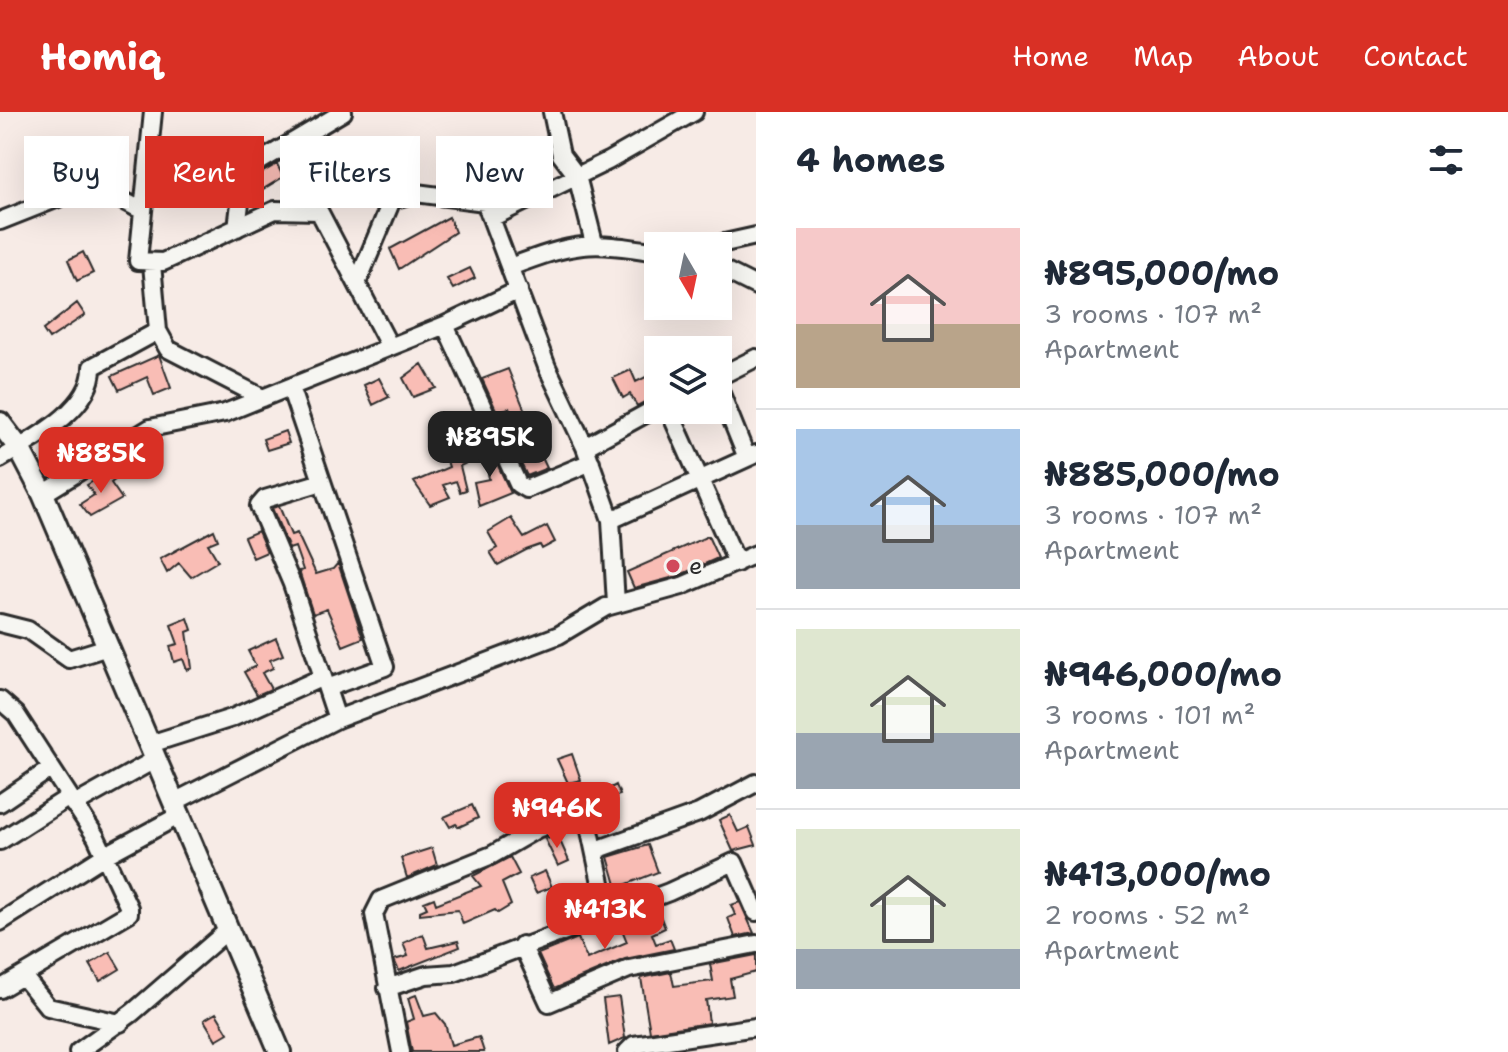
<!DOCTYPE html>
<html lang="en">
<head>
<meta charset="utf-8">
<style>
	body { margin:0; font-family:"Shantell Sans",sans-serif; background:#f6f6f7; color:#1f2937; height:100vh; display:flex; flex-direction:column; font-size:30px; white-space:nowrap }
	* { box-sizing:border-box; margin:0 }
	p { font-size:26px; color:#747a83 }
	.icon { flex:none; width:44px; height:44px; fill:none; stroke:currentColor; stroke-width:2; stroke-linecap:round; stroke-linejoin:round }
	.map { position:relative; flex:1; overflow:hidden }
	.drawer { display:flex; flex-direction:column; background:#fff; width:752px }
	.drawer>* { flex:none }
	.top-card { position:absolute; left:24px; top:24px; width:612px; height:72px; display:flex; gap:16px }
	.needle { width:52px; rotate:171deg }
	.tools { position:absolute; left:644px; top:120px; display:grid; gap:16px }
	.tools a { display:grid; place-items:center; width:88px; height:88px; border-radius:0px; background:#fff; box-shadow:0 8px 32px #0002; font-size:40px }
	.price { position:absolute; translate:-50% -68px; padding:0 18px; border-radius:16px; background:#d93025; color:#fff; font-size:26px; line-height:52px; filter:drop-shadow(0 2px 4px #0008) }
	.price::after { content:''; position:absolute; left:50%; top:48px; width:24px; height:18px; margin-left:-12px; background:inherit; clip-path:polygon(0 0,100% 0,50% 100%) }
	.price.selected { background:#222; color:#fff }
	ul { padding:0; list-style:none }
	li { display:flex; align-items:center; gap:24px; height:200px; padding:0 40px }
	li+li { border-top:2px solid #e0e1e3 }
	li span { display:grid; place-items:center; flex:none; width:224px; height:160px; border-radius:0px; color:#555 }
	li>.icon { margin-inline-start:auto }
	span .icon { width:96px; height:96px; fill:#fffc; stroke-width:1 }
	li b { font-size:34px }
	h2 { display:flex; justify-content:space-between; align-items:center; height:96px; padding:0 40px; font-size:34px }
	.tag { padding:0 28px; border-radius:0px; background:#fff; box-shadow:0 8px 32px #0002; font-size:28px; line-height:72px }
	.tag.selected { background:#d93025; color:#fff }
	header { display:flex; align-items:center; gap:48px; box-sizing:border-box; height:112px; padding:0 40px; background:#d93025; color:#fff }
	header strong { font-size:38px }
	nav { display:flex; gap:44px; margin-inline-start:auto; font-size:28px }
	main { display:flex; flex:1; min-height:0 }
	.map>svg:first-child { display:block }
	.building { fill:#f9bdb5; stroke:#2b2b2b; stroke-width:2 }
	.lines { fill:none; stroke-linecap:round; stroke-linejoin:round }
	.minor-casing { stroke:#2b2b2b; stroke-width:22 }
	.tertiary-casing { stroke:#2b2b2b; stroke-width:26 }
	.minor { stroke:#f6f6f2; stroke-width:16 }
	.tertiary { stroke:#f6f6f2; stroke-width:20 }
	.poi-dot { fill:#d1495b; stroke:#f6f6f2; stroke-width:3 }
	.labels { text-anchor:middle; stroke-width:6; stroke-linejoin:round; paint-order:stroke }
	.poi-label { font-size:24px; fill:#2b2b2b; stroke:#f6f6f2; text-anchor:start }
</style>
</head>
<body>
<header>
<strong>Homiq</strong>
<nav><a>Home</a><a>Map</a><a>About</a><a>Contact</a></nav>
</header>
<main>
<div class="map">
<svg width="756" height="940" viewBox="0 0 756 940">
	<rect width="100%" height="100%" fill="#f7ebe6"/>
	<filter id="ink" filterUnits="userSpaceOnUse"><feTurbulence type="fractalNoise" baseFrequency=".0125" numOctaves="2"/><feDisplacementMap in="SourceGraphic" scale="16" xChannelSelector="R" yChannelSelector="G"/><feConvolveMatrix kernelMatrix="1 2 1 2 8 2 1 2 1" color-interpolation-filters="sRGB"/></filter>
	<g filter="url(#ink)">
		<path class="building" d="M277 52 283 65 260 79 255 71 258 63Z
			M449 105 455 120 399 157 390 137Z
			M83 140 93 161 77 169 68 148Z
			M470 156 475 166 453 177 447 167Z
			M77 191 85 203 49 227 43 218Z
			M159 243 171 276 154 283 147 265 119 278 112 264Z
			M422 252 436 276 413 285 403 266Z
			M508 257 527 304 515 309 509 296 497 300 482 267Z
			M631 258 636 270 648 264 656 284 637 294 630 282 623 286 613 266Z
			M379 266 389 285 373 293 364 273Z
			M285 319 289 331 267 338 263 327Z
			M483 322 511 381 479 394 474 370 489 367 485 344 480 346 476 337 483 333Z
			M521 330 527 342 538 337 547 356 527 364 512 333Z
			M475 336 479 345 460 354 466 378 460 380 456 369 443 373 450 385 430 393 414 370 449 355 447 349Z
			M111 358 117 366 111 371 122 387 90 405 80 392 94 383 87 373Z
			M279 394 291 423 297 421 316 462 333 457 338 451 363 526 343 534 327 497 313 502 299 459 303 458 295 435 289 437 272 396Z
			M511 406 524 426 547 414 555 430 542 437 540 433 526 438 498 453 490 440 497 436 488 420Z
			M214 418 218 428 208 432 218 449 191 465 179 451 167 461 160 447Z
			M258 419 267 440 253 446 244 425Z
			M708 424 718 446 678 464 634 476 627 460Z
			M188 506 192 518 187 520 192 556 187 558 183 547 174 550 170 534 178 532 171 513Z
			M276 526 283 543 270 548 273 556 262 561 271 577 257 583 244 560 256 554 248 539Z
			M572 642 581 668 568 671 557 647Z
			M616 673 620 683 582 696 576 695Z
			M472 693 478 706 459 715 456 712 450 715 444 705Z
			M730 703 738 720 749 715 756 733 733 739 719 708Z
			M557 722 569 749 558 754 545 727Z
			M648 733 658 760 617 776 608 745Z
			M432 736 437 753 407 766 401 746Z
			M510 745 519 762 502 771 511 793 498 801 495 798 463 812 458 798 420 802V799L427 796 424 790 434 786 436 792 481 774 473 764Z
			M545 759 552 775 536 781 529 766Z
			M740 790 754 821 735 825 728 806 735 803 731 793Z
			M657 796 665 816 652 822 656 832 670 827 674 837 625 847 554 877 538 842 578 826 587 847 627 830 619 810Z
			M423 822 428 836 458 829 460 835 399 859 394 848 408 844 403 831Z
			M110 840 120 857 100 869 90 852Z
			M756 843V860L730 867 733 884 706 888 709 911 650 920 641 866 671 860 674 874 713 869 710 852Z
			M416 883 424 904 436 901 445 912 451 933 479 925 484 940H412L406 910 414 907 408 886Z
			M619 885 625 926 609 933 603 887Z
			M216 901 228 921 216 928 204 908Z"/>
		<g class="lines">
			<defs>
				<path id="minor" d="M153 0 138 149 163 150 275 98 319 99 390 235
					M552 0 561 43 577 64 594 131
					M491 106 608 49 694 0
					M0 109 86 75 103 78 141 98
					M237 116 242 75 249 56 343 0
					M711 134 756 124
					M152 152 158 219 168 237 263 286
					M510 155C576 130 588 129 658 140
					M718 155 756 174
					M358 169 392 88 416 81 485 90 547 255 585 335 611 408 616 492
					M445 213 518 372 526 377 591 350
					M718 265 756 246
					M718 274 747 346
					M290 275 385 555 327 576
					M669 298 737 451
					M585 335 658 295
					M0 347C32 328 93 297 92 255L158 219
					M322 370 265 387 259 394 292 472 337 607
					M43 382 150 316 225 301 445 213 519 178
					M611 408 756 342
					M0 511 28 518 69 547 108 535
					M0 588 16 602 96 725 129 796V801L0 877
					M150 632 232 606 323 565
					M174 690 337 607 559 523 606 495 682 474 756 442
					M0 691 50 657
					M74 693 156 647
					M0 729 69 685
					M596 738 699 701 756 671
					M0 810 104 744 180 703
					M522 833 549 891 629 857 756 832
					M23 864 48 895 120 911
					M387 876 426 863 454 861 669 780 734 750 756 800
					M78 940 132 901 228 818
					M401 940 374 802 381 788 492 743 537 717 571 705 588 709 608 804
					M627 940 634 933 756 915"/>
				<path id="tertiary" d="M0 311 19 336 43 382 280 940"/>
			</defs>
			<use href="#minor" class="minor-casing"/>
			<use href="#tertiary" class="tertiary-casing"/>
			<use href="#minor" class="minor"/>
			<use href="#tertiary" class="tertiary"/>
		</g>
	</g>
	<circle class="poi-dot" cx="673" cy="454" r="8"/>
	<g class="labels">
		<g class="poi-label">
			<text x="689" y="462">e</text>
		</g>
	</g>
</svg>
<div class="tools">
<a><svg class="needle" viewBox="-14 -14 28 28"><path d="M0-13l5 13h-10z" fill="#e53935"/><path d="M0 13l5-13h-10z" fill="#747a83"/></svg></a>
<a><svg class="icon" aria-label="layers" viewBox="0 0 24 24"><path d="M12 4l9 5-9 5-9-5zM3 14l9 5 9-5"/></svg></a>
</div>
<b class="price selected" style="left:490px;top:367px">₦895K</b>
<b class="price" style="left:101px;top:383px">₦885K</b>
<b class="price" style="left:557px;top:738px">₦946K</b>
<b class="price" style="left:605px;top:839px">₦413K</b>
<div class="top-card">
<a class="tag">Buy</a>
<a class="tag selected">Rent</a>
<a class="tag">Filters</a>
<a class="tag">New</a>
</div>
</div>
<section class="drawer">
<h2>4 homes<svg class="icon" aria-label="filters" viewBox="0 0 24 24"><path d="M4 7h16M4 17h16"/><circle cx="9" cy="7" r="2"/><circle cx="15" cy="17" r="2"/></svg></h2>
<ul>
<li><span style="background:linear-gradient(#f6c9c9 60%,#b9a48a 0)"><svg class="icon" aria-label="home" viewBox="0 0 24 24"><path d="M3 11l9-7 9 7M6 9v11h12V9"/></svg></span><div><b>₦895,000/mo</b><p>3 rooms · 107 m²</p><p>Apartment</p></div></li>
<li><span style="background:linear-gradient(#a9c7e8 60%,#9aa5b1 0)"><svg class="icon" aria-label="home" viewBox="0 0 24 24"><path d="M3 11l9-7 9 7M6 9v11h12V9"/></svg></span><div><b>₦885,000/mo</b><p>3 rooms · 107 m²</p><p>Apartment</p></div></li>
<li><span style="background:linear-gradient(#dfe7d0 65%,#9aa5b1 0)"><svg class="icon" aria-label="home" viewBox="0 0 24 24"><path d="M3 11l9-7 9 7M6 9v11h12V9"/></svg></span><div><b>₦946,000/mo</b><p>3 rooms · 101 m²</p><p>Apartment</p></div></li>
<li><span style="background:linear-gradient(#dfe7d0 75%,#9aa5b1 0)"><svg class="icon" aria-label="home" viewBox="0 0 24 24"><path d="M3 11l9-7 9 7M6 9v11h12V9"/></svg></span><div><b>₦413,000/mo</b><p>2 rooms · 52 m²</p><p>Apartment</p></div></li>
</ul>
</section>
</main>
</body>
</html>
